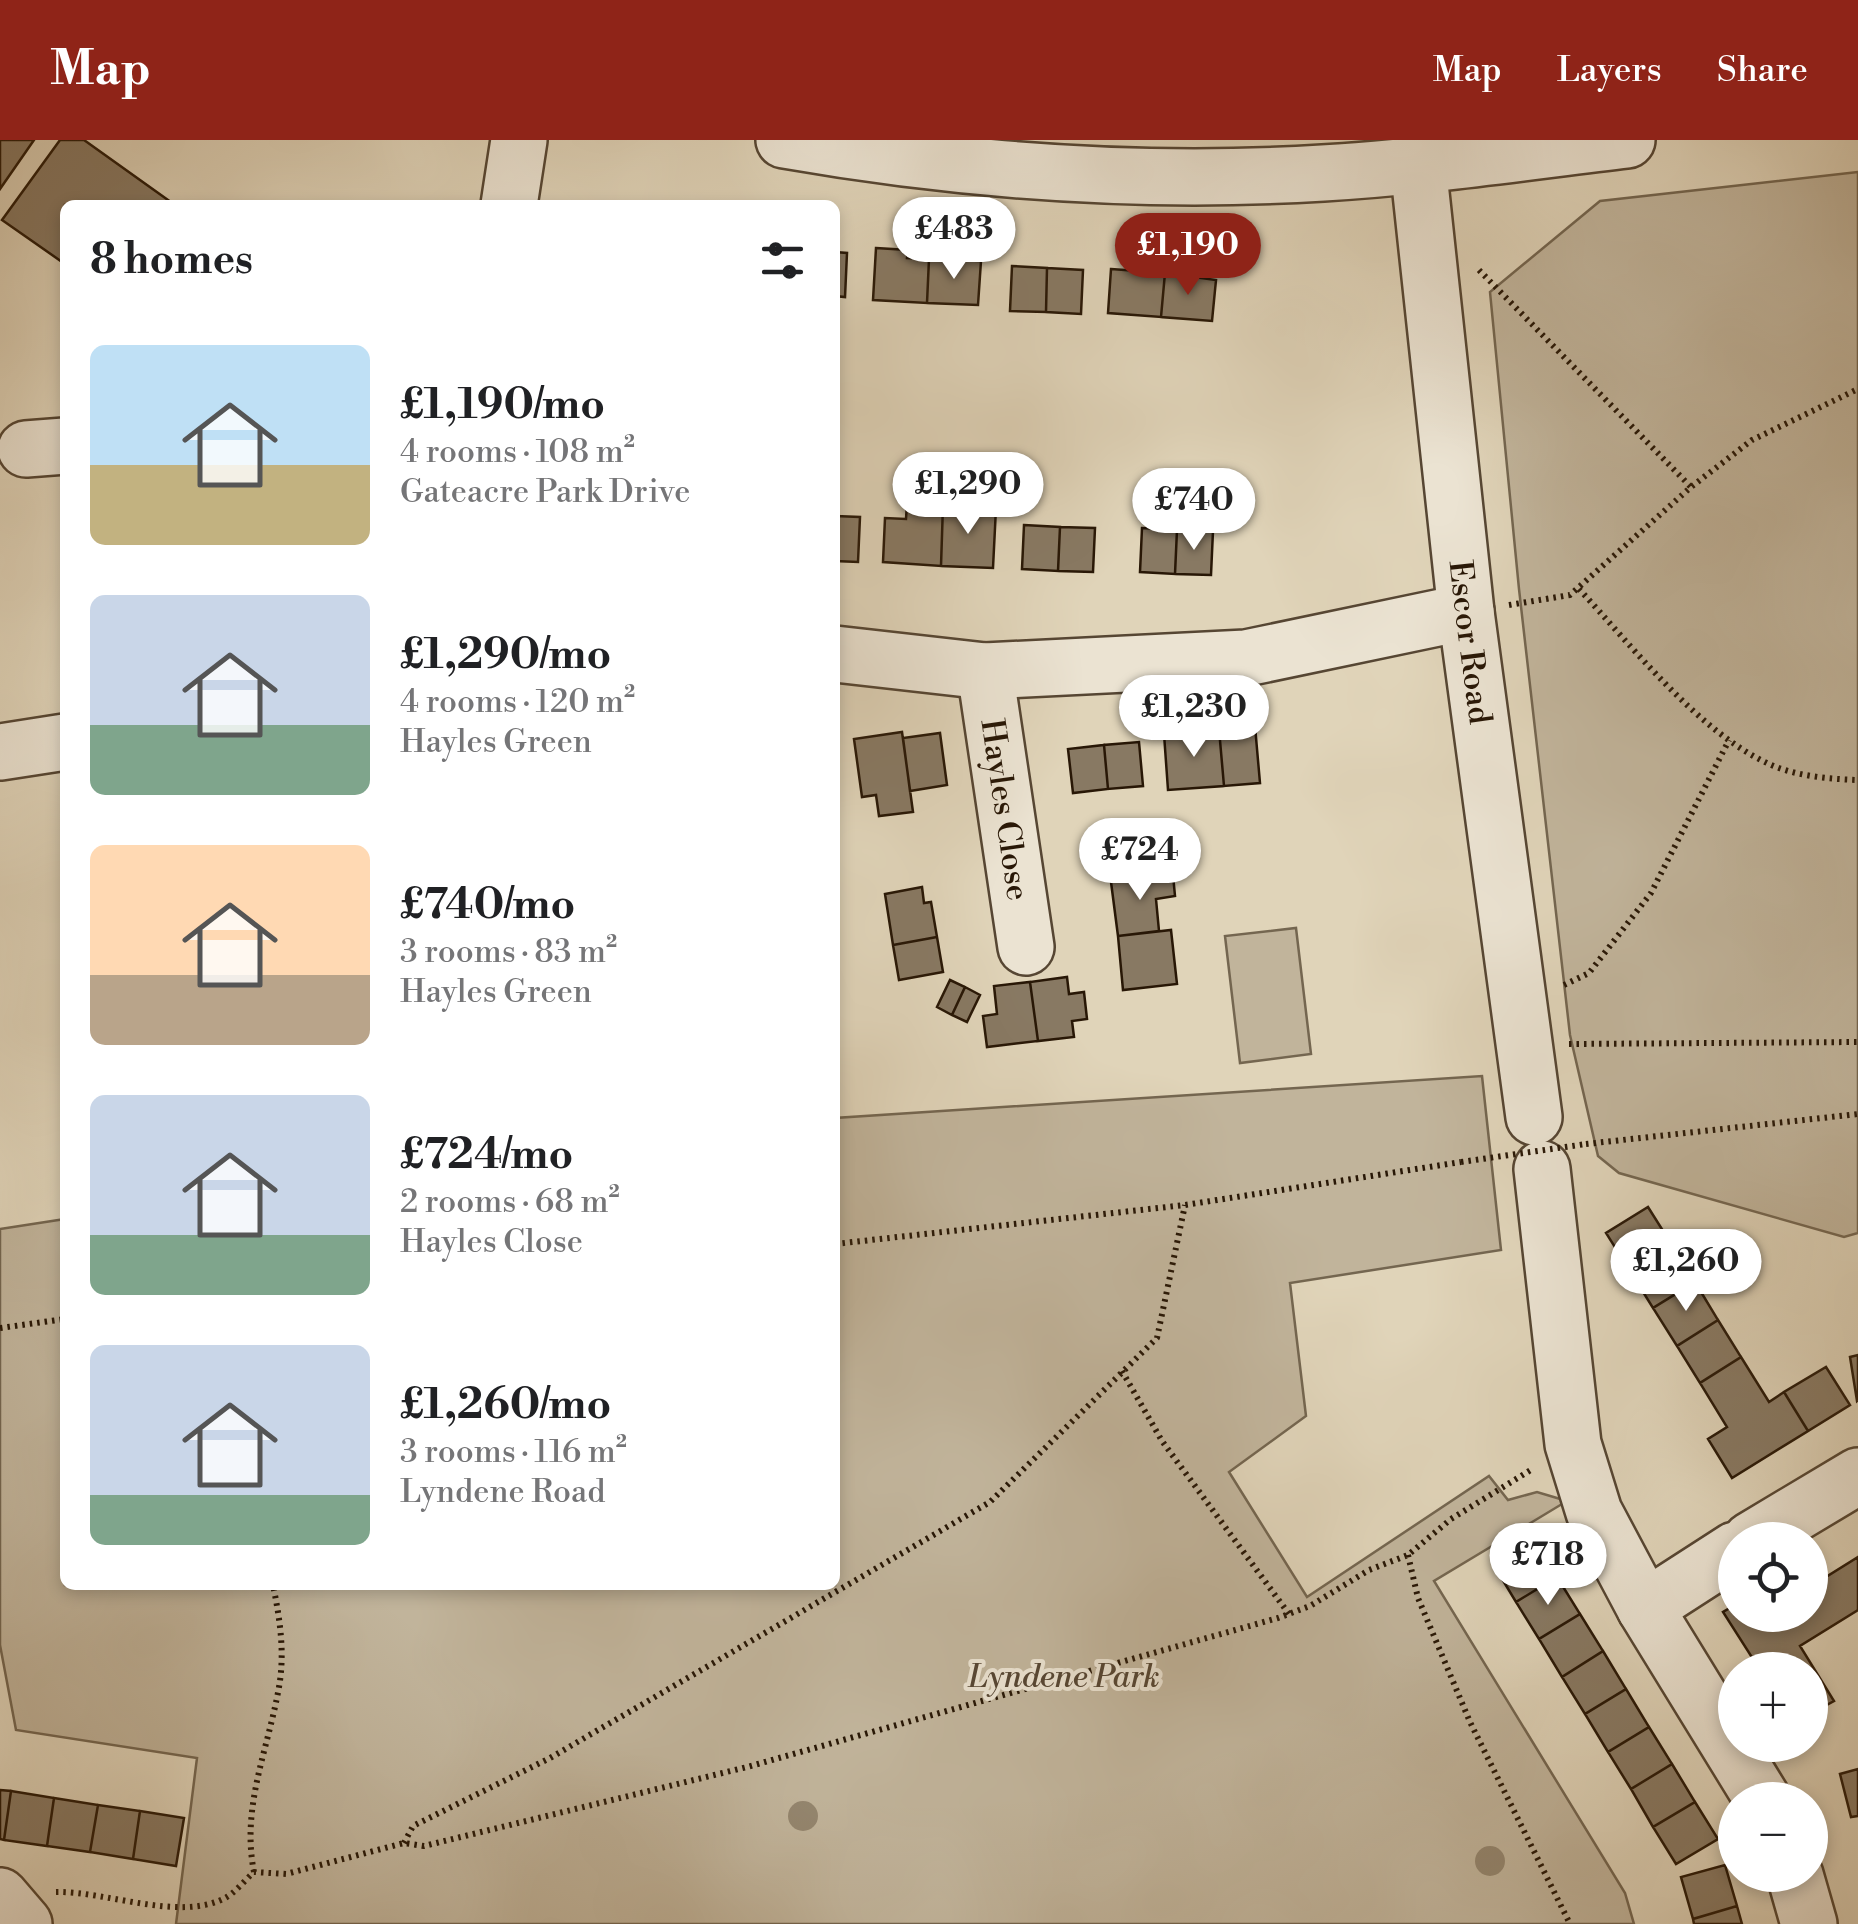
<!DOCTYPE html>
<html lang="en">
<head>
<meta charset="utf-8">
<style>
	body { margin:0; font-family:"Libre Bodoni",serif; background:#f2f2f2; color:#202124; height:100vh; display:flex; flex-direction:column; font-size:38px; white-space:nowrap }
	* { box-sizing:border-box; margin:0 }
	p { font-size:32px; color:#757577 }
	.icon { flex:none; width:55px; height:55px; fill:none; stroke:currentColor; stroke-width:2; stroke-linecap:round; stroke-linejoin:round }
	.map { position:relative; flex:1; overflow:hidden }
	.drawer { position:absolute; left:60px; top:60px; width:780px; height:1390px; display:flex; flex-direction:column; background:#fff; border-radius:15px; box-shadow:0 5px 15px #0003 }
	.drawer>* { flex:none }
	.tools { position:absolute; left:1718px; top:1382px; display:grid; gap:20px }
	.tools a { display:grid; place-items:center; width:110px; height:110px; border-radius:50%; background:#fff; box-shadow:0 5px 15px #0003; font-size:50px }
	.price { position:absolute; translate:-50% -85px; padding:0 22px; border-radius:35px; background:#fff; color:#222; font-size:32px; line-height:65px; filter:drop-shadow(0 2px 5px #0008) }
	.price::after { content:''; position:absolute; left:50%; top:60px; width:30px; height:22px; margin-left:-15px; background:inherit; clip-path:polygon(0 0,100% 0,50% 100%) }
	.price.selected { background:#8f2418; color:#fff }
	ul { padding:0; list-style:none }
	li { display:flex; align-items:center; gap:30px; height:250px; padding:0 30px }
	li span { display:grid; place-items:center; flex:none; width:280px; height:200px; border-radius:15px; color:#555 }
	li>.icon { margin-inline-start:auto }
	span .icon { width:120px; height:120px; fill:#fffc; stroke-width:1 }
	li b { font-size:42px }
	h2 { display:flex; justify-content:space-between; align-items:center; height:120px; padding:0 30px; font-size:42px }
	header { display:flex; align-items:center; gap:60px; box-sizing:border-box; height:140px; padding:0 50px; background:#8f2418; color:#fff }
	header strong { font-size:48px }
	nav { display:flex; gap:55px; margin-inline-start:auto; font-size:35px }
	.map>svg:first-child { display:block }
	.green { fill:#c1b49b; stroke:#746650; stroke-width:2.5 }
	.building { fill:#887963; stroke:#281706; stroke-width:2.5 }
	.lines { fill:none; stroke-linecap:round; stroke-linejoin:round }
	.minor-casing { stroke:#564633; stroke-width:60 }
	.path { stroke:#281706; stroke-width:6; stroke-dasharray:2.5 5; stroke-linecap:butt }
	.minor { stroke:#ebe3d2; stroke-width:55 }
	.path-bridge { stroke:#281706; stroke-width:6; stroke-dasharray:2.5 5; stroke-linecap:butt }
	.tree { fill:#94866f }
	.labels { text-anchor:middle; stroke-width:8; stroke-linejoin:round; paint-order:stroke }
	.street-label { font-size:32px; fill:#281706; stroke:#ebe3d2 }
	.park-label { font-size:32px; font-style:italic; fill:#564633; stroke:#ebe3d2 }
</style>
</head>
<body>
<header>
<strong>Map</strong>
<nav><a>Map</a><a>Layers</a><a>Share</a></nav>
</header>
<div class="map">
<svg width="1858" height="1784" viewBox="0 0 1858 1784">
	<rect width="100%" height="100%" fill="#e0d4b9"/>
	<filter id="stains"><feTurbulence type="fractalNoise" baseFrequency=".002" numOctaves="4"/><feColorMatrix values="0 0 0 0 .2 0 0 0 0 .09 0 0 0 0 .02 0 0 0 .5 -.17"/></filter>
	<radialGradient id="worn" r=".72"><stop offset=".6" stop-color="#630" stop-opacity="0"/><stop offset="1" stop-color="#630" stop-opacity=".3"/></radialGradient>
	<path class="green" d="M1858 32V1093L1844 1097 1619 1033 1598 1016 1570 895 1519 449 1490 152 1600 61Z
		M1296 788 1311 914 1240 923 1225 796Z
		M1482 936 1501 1110 1290 1143 1306 1276 1229 1332 1307 1457 1489 1336 1508 1360 1537 1352 1567 1361 1434 1441 1625 1753 1634 1784H176L197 1618 16 1590 0 1505V1089L65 1079V1445H835V978Z"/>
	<path class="building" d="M0 0H34L0 49Z
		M60 0H84L175 65H65V124L2 80Z
		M876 108 908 110 907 118 929 119 927 163 873 160Z
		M835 112 847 113 845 157 835 156Z
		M929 119 981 121 978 165 927 163Z
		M1012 126 1047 128 1046 172 1010 171Z
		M1047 128 1083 130 1081 174 1046 172Z
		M1111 129 1165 133 1161 177 1108 173Z
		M1165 133 1216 140 1212 181 1161 177Z
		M907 363 943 365 941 426 883 422 885 378 906 379Z
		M943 365 996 368 993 428 941 426Z
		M835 376 860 377 858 422 835 421Z
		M1024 385 1060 387 1058 431 1022 429Z
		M1060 387 1095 388 1093 432 1058 431Z
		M1142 388 1177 390 1175 434 1140 432Z
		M1177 390 1213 391 1211 435 1175 434Z
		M1255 586 1260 643 1224 646 1219 589Z
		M1219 589 1224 646 1168 650 1164 594Z
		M902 592 913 672 879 676 876 655 862 657 854 599Z
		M940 593 947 645 910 651 903 598Z
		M1139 602 1143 646 1108 649 1104 605Z
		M1104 605 1108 649 1073 653 1068 609Z
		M1173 735 1175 756 1156 759 1159 791 1118 796 1111 742Z
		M922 747 924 763 931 762 937 797 893 805 885 754Z
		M1171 790 1177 844 1123 850 1118 796Z
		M937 797 943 832 899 840 893 805Z
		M1067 837 1069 854 1084 852 1087 879 1072 881 1074 897 1038 901 1030 842Z
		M950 840 965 847 952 875 937 867Z
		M1030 842 1038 901 987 907 983 876 997 874 994 846Z
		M965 847 980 855 967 882 952 875Z
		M1648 1067 1672 1105 1630 1131 1606 1093Z
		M1672 1105 1695 1142 1653 1168 1630 1131Z
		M1695 1142 1718 1180 1677 1206 1653 1168Z
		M1718 1180 1741 1217 1700 1243 1677 1206Z
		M1858 1215V1260L1857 1261 1850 1217Z
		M1741 1217 1769 1262 1784 1252 1808 1291 1732 1338 1708 1299 1727 1287 1700 1243Z
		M1826 1227 1850 1265 1808 1291 1784 1252Z
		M1534 1399 1557 1437 1516 1462 1493 1424Z
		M1858 1417V1470L1800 1506 1834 1561 1810 1574V1530H1760L1723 1472 1735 1465V1475H1810V1447Z
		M1557 1437 1580 1474 1539 1499 1516 1462Z
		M1580 1474 1603 1511 1562 1537 1539 1499Z
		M1603 1511 1626 1549 1585 1574 1562 1537Z
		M1626 1549 1649 1587 1608 1612 1585 1574Z
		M1649 1587 1672 1624 1631 1649 1608 1612Z
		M1672 1624 1695 1662 1653 1687 1631 1649Z
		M1858 1629V1676L1851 1677 1840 1634Z
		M0 1650 11 1651 4 1700 0 1699Z
		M11 1651 54 1658 47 1706 4 1700Z
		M54 1658 98 1665 90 1712 47 1706Z
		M1695 1662 1718 1699 1676 1724 1653 1687Z
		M98 1665 140 1671 133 1719 90 1712Z
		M140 1671 184 1678 176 1726 133 1719Z
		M1725 1725 1737 1766 1693 1779 1681 1737Z
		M1737 1766 1742 1784H1694L1693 1779Z"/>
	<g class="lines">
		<defs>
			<g id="minor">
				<path d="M784 0C961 31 1144 44 1323 33 1425 27 1526 12 1627 0"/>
				<path id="s1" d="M1418 25 1466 472 1534 977"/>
				<path d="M509 65 519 0"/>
				<path d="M26 309 65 306"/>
				<path d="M835 514 985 531 1246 518 1466 472"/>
				<path id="s2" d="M985 531 1026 807"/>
				<path d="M0 612 65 602"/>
				<path d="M1542 1029 1573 1304 1594 1372 1645 1468 1763 1660"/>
				<path d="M1751 1400 1858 1336"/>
				<path d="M1645 1468 1735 1410"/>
				<path d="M1795 1735 1809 1784"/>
				<path d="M0 1756 24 1784"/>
			</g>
		</defs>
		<use href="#minor" class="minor-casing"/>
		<path class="path" d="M1479 130 1691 347
			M1579 449C1631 505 1698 591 1767 623 1794 636 1828 639 1858 640
			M1509 465 1570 455 1691 347 1752 300 1858 249
			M1564 845 1589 833 1651 753 1729 600
			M1569 904 1858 902
			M1586 1004 1858 974
			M835 1104 1185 1065 1461 1022
			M0 1188 65 1179
			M1122 1231 1162 1301 1289 1474
			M1408 1415 1418 1458 1470 1582 1570 1784
			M404 1703 413 1686 550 1618 990 1362 1157 1198 1185 1065
			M254 1732C241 1667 268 1610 279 1547 285 1513 280 1479 273 1445
			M56 1752C107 1751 179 1782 225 1758 235 1753 245 1740 254 1732L286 1734 404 1703 424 1706 747 1627 1278 1478 1310 1466 1369 1430 1408 1415 1451 1379 1534 1328"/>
		<use href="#minor" class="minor"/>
		<path class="path-bridge" d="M1461 1022 1586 1004"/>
	</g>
	<g class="tree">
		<circle cx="803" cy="1676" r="15"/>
		<circle cx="1490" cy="1721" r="15"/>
	</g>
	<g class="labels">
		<g class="street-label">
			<text dy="11" stroke="none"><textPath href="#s1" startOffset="480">Escor Road</textPath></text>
			<text dy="11" stroke="none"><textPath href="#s2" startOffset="140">Hayles Close</textPath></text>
		</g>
		<g class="park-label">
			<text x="1064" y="1547">Lyndene Park</text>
		</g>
	</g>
	<rect width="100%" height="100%" filter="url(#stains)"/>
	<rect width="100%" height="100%" fill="url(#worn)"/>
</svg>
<div class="tools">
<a><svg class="icon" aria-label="locate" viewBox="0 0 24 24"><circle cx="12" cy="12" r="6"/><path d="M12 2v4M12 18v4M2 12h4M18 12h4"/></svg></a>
<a>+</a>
<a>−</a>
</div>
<b class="price" style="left:954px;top:142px">£483</b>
<b class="price selected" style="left:1188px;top:158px">£1,190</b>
<b class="price" style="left:968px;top:397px">£1,290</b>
<b class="price" style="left:1194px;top:413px">£740</b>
<b class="price" style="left:1194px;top:620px">£1,230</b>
<b class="price" style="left:1140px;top:763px">£724</b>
<b class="price" style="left:1686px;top:1174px">£1,260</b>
<b class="price" style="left:1548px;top:1468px">£718</b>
<section class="drawer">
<h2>8 homes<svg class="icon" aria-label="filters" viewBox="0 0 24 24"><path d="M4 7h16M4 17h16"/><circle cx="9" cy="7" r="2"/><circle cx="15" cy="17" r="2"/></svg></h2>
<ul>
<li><span style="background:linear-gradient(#bfe0f5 60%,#c2b280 0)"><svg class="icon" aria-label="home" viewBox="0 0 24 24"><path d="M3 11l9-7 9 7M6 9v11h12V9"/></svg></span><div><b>£1,190/mo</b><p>4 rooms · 108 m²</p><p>Gateacre Park Drive</p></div></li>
<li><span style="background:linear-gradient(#c9d6e8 65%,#7fa58c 0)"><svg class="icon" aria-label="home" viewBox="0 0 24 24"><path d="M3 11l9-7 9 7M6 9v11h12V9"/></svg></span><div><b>£1,290/mo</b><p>4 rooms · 120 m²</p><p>Hayles Green</p></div></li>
<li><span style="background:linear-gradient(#ffd9b3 65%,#b9a48a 0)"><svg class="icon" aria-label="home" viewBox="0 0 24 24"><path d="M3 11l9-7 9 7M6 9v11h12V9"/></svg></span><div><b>£740/mo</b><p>3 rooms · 83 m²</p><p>Hayles Green</p></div></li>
<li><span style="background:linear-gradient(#c9d6e8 70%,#7fa58c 0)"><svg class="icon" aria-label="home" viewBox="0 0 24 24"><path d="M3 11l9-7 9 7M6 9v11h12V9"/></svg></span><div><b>£724/mo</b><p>2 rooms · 68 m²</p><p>Hayles Close</p></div></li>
<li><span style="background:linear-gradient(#c9d6e8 75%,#7fa58c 0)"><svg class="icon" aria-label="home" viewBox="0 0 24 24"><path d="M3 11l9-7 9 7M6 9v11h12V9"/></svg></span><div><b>£1,260/mo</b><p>3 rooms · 116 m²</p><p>Lyndene Road</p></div></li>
</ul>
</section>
</div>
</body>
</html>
